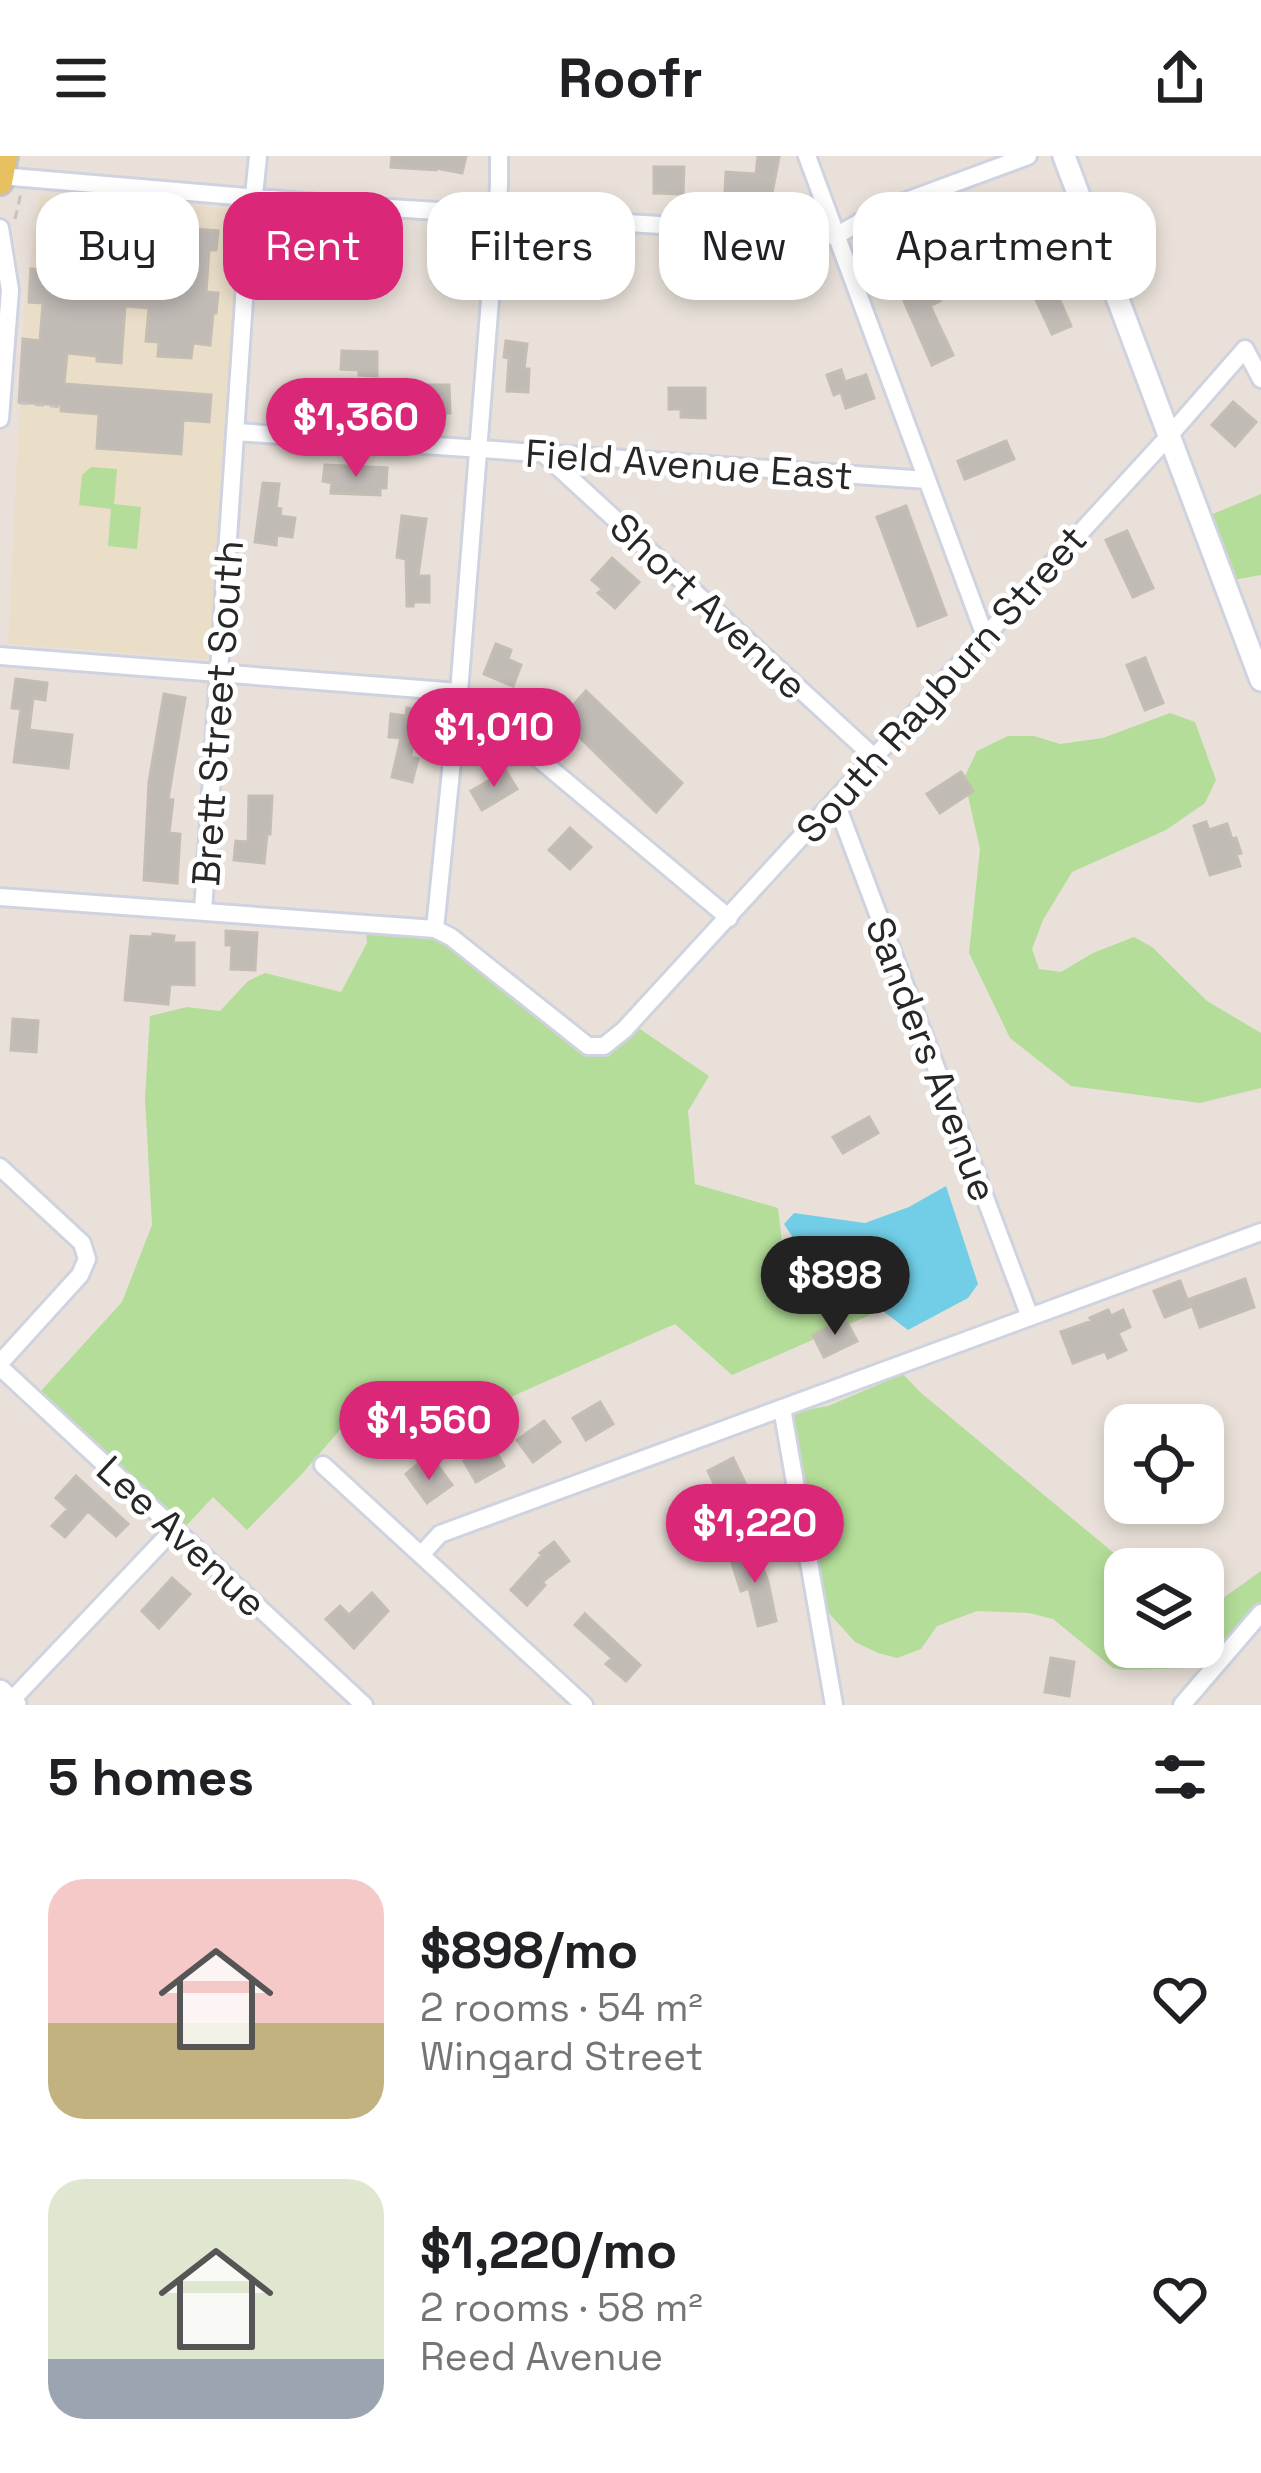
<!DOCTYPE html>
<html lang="en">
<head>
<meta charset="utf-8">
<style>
	body { margin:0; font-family:"Space Grotesk",sans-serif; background:#f2f2f2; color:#202124; height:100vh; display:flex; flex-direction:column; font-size:45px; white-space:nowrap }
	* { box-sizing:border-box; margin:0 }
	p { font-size:39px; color:#757577 }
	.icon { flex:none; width:66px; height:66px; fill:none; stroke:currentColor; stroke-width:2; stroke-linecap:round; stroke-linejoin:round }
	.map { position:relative; height:1549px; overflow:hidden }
	.panel { display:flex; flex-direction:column; background:#fff; flex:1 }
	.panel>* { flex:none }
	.top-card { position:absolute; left:36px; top:36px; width:1191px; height:108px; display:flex; gap:24px }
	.fabs { position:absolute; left:1104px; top:1248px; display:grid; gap:24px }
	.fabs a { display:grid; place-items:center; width:120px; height:120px; border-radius:24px; background:#fff; box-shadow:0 6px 18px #0003; font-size:60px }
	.price { position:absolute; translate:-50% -102px; padding:0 27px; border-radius:42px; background:#db2777; color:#fff; font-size:39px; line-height:78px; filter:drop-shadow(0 3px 6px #0008) }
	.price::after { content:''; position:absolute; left:50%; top:72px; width:36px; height:27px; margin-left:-18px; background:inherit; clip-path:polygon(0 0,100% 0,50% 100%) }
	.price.active { background:#222; color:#fff }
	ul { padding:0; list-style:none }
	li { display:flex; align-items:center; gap:36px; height:300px; padding:0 48px }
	li span { display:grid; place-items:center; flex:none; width:336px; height:240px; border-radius:36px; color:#555 }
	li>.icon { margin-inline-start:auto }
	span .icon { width:144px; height:144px; fill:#fffc; stroke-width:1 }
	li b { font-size:51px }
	h2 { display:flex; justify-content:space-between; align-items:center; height:144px; padding:0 48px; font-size:51px }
	.chip { padding:0 42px; border-radius:36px; background:#fff; box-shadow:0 6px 18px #0003; font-size:42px; line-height:108px }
	.chip.active { background:#db2777; color:#fff }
	header { display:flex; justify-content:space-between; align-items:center; height:156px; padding:0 48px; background:#fff; font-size:54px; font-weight:700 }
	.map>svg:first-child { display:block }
	.education { fill:#eadec9 }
	.green { fill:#b3dd98 }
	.water { fill:#71cee6 }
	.building { fill:#c1bbb6; stroke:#c4bdb3; stroke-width:3; fill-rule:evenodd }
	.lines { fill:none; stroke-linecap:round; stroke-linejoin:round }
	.street-casing { stroke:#cfd3e0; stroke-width:22 }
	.secondary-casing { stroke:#cfd3e0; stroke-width:27 }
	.primary-casing { stroke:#c3c3c3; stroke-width:30 }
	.path { stroke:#c3c3c3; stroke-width:3; stroke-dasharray:9 6; stroke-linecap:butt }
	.street { stroke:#fff; stroke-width:16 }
	.secondary { stroke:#fff; stroke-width:21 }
	.primary { stroke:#e8c060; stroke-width:24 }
	.labels { text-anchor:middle; stroke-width:10; stroke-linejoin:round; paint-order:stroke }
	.street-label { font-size:39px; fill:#272727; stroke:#fff }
</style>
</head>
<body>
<header><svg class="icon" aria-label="menu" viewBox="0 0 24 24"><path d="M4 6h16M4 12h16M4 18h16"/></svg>Roofr<svg class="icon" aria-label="share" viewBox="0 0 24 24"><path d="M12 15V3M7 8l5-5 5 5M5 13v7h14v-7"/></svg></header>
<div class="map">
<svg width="1261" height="1549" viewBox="0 0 1261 1549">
	<rect width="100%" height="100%" fill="#e9e1d9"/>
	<path class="education" d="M40 39 246 54 215 504 8 488 25 141Z"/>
	<path class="green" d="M91 311 117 313 114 348 141 351 137 393 108 390 111 353 79 349 82 319Z
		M1261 338V419L1233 424 1208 360Z
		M1170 557 1195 566 1216 624 1205 647 1166 674 1072 716 1043 764 1032 793 1039 813 1061 816 1093 797 1134 781 1152 791 1207 845 1261 877V932L1200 947 1071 930 1010 882 969 797 980 693 964 622 977 595 1008 580H1034L1060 588 1103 582Z
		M366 775 426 780 446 788 583 897 591 899 603 898 608 901 637 871 709 920 688 955 695 1028 778 1052 784 1103 870 1159 732 1219 675 1168 392 1294 352 1260 301 1319 247 1374 213 1341 185 1371 40 1236 122 1146 152 1069 145 942 150 860 187 851 220 855 248 825 265 817 341 836 367 787Z
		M903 1218 920 1236 1133 1413H1125V1491H1203V1440L1219 1445 1261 1415V1446L1209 1507 1190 1512 1122 1514 1113 1512 1053 1463 1029 1457 977 1455 937 1470 921 1493 897 1502 878 1497 855 1486 826 1454 791 1257 828 1250Z"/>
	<path class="water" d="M946 1030 978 1128 968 1142 908 1174 799 1091 784 1068 794 1057 865 1067 909 1051Z"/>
	<path class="building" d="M392 0H466L462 17 436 12V14L391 11Z
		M758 0 779 1 772 37H725L726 16 756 18Z
		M654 11H684L683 38 654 37Z
		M1020 48 1037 92 1018 99 1012 81 982 94 974 75 1005 62 1002 55Z
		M45 55 128 62V68L218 75 216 94H209L206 136 218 137 216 157H213L210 189 193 187 191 202 158 200 159 186 146 185 149 152 125 150 121 207 97 205V200L67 197 64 228 211 239 209 266 183 264 181 298 97 292 99 258 61 255 62 249 19 246 23 183 40 185 43 147 29 146 31 113 88 119 91 84 44 80ZM129 87 178 91 175 134 126 130Z
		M918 66 925 83 916 87 940 145 930 150 953 199 932 209 877 83Z
		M307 67 309 89 273 91 272 69Z
		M1051 124 1071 170 1052 178 1031 133Z
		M506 185 527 188 524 213H529L528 236 507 235 509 202 504 201Z
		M342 195 377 196V220L359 219V214L341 213Z
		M841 214 845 226 866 219 874 242 846 252 841 236 834 239 827 219Z
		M399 225H416V229H449L450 257 399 259Z
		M669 232H705V262L681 261V253H669Z
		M1233 246 1256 266 1235 290 1212 269Z
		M1006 285 1014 303 965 323 958 305Z
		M325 309 387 312 386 332H380V339L331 337 332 327 323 325Z
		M263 327 279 328 276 352 281 353 280 360 295 362 292 381 277 379 276 389 255 386Z
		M906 350 946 459 918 470 877 361Z
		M402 360 426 363 418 420H429V446H414L413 450H407L406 403 397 401Z
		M1127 375 1153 432 1133 441 1106 384Z
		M612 402 639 426 615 452 598 437 602 433 592 424Z
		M496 488 511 494 508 503 521 509 513 530 484 518Z
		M1145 502 1163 547 1145 554 1127 509Z
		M16 523 47 527 45 544 33 542 29 574 72 579 68 612 14 606 21 553 12 552Z
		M586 535 682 627 656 656 561 563Z
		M164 538 185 542 168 643 173 644 169 677 180 678 177 727 144 724 149 626Z
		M407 552 415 553 411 601 418 603 412 626 392 621 401 582 389 581 391 558 406 560Z
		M506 615 517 633 482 654 471 635Z
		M961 616 973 635 940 657 927 638Z
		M249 640H272L270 678H267L264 707 234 704 236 685 248 686Z
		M1206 666 1209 674 1227 668 1232 683 1236 682 1241 697 1236 698 1240 710 1210 719 1194 670Z
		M570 672 591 691 570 713 549 694Z
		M226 775 257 777 255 814 231 813 232 789H226Z
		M153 778 174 780 173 787H194V829L170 828 168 848 125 844 131 780 153 781Z
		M13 863 38 865 36 896 11 894Z
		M869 961 878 977 843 997 833 981Z
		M1245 1123 1254 1151 1200 1171 1190 1143Z
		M1180 1125 1190 1151 1165 1161 1154 1135Z
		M1108 1154 1111 1160 1123 1154 1130 1171 1118 1177 1126 1194 1108 1202 1105 1195 1073 1207 1061 1176 1092 1165 1090 1162Z
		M845 1163 857 1185 824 1201 813 1179Z
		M600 1246 613 1268 586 1284 573 1262Z
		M544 1265 560 1286 533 1306 517 1284Z
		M492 1288 504 1310 476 1326 464 1305Z
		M733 1302 759 1356 733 1368 708 1315Z
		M417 1309 425 1320 438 1310 452 1329 427 1347 406 1318Z
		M76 1320 128 1368 116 1380 88 1355 65 1381 52 1370 68 1353 56 1342Z
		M554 1386 569 1405 542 1426 545 1429 527 1449 511 1434 542 1399 540 1397Z
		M757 1395 768 1426 776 1465 758 1470 749 1432 741 1435 731 1404Z
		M172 1422 190 1438 159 1472 142 1455Z
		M372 1437 388 1455 354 1492 326 1463 340 1450 349 1459Z
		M585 1458 640 1509 626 1525 606 1508 612 1502 575 1469Z
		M1051 1502 1074 1506 1069 1540 1045 1536Z"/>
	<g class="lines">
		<defs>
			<path id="street" d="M807 0 985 480
				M0 20 342 49 836 80 879 55 1028 0
				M0 72 10 134 0 263
				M236 276 927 324
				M544 298 875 602
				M0 500 459 536 729 762
				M835 644 1030 1161
				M0 741 435 773 451 781 588 890H604L624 874 1169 280 1245 193 1261 223
				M203 755 245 129 258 0
				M435 773 459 536 499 30V0
				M0 1011 82 1087 87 1103 80 1119 0 1207
				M0 1211 364 1549
				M782 1252 834 1549
				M323 1309 584 1549
				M421 1399 440 1378 1261 1076
				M7 1549 174 1373
				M1182 1549 1261 1457"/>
			<path id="secondary" d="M1064 0 1261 524
				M0 1535 15 1549"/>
			<path id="primary" d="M0 26 5 0"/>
		</defs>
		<use href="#street" class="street-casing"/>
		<use href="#secondary" class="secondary-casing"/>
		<use href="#primary" class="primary-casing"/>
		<path class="path" d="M15 63 21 37
			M20 247 62 251"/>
		<use href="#street" class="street"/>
		<use href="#secondary" class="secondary"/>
		<use href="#primary" class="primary"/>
	</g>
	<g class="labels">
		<g class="street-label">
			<text transform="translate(689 308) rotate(4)" y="14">Field Avenue East</text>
			<text transform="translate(709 450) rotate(43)" y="14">Short Avenue</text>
			<text transform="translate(941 528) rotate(-48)" y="14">South Rayburn Street</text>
			<text transform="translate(217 557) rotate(-86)" y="14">Brett Street South</text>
			<text transform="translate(932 903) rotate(69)" y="14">Sanders Avenue</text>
			<text transform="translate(182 1380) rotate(43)" y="14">Lee Avenue</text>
		</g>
	</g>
</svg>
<div class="fabs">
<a><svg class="icon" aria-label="locate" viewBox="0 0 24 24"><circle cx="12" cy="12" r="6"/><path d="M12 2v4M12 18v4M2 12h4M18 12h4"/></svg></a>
<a><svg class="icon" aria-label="layers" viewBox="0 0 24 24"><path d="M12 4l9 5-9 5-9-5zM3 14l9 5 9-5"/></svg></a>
</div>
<b class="price" style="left:356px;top:324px">$1,360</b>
<b class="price" style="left:494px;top:634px">$1,010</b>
<b class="price active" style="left:835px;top:1182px">$898</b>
<b class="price" style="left:429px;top:1327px">$1,560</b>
<b class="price" style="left:755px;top:1430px">$1,220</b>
<div class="top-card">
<a class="chip">Buy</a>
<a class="chip active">Rent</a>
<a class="chip">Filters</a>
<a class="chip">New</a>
<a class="chip">Apartment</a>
</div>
</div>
<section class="panel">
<h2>5 homes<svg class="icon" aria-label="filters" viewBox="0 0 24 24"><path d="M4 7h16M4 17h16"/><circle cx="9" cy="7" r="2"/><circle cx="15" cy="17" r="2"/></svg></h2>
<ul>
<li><span style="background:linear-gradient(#f6c9c9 60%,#c2b280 0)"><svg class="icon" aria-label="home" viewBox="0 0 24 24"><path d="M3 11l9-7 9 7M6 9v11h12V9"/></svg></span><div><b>$898/mo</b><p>2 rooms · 54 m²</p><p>Wingard Street</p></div><svg class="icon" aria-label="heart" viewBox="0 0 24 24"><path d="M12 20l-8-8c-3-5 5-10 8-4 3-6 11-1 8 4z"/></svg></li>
<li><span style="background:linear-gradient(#dfe7d0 75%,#9aa5b1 0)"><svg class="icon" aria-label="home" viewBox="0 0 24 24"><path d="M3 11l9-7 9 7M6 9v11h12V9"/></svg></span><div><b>$1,220/mo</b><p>2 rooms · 58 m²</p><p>Reed Avenue</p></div><svg class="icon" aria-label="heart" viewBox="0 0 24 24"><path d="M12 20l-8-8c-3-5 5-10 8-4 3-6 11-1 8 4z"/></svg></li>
</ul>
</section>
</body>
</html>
